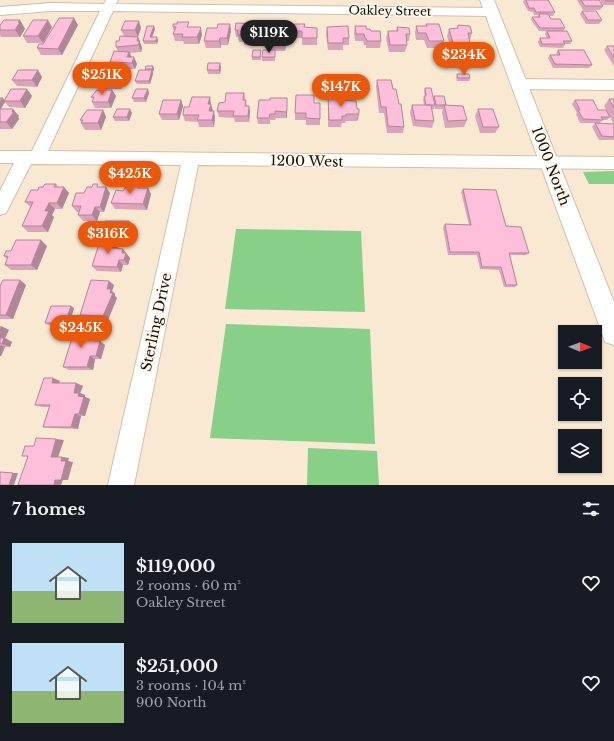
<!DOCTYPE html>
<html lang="en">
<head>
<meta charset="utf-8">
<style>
	body { margin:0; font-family:"Libre Baskerville",serif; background:#20242c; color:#f1f3f6; height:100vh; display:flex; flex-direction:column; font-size:15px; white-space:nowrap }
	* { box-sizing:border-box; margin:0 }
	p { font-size:13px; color:#9ea1a6 }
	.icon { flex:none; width:22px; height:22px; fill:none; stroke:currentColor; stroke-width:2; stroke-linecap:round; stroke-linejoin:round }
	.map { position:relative; height:485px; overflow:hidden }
	.panel { display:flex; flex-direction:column; background:#171b24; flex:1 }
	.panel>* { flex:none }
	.needle { width:26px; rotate:91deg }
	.fabs { position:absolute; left:558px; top:325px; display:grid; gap:8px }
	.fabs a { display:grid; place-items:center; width:44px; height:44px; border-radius:0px; background:#171b24; box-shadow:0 1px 3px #0004; font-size:20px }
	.price { position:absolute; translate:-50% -34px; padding:0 9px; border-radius:14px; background:#ea580c; color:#fff; font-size:13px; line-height:26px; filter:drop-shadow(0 1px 2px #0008) }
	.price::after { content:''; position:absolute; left:50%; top:24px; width:12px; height:9px; margin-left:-6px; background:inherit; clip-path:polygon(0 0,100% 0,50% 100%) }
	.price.selected { background:#222; color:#fff }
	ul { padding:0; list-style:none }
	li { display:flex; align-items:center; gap:12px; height:100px; padding:0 12px }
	li span { display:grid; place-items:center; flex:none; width:112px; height:80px; border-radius:0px; color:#555 }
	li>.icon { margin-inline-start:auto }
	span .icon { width:48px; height:48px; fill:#fffc; stroke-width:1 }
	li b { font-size:17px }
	h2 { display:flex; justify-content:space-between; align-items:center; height:48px; padding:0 12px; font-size:17px }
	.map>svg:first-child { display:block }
	.green { fill:#88cf87 }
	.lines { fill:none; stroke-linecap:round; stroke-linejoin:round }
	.minor-casing { stroke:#cfc0ab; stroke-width:2 }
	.tertiary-casing { stroke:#cfc0ab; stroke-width:2 }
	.minor { fill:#fff; fill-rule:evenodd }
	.tertiary { fill:#fff; fill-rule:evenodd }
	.wall { fill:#daa4bb }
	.shaded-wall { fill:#b18698 }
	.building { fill:#fdbfd9; stroke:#b18698 }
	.labels { text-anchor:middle; stroke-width:3.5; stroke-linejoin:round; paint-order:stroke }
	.far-street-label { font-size:12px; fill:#151008; stroke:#fef8ef }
	.street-label { font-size:14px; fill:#151008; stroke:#fef8ef }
</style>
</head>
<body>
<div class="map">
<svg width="614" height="485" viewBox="0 0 614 485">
	<rect width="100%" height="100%" fill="#f9e9d3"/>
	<path class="green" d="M614 171V184H589L583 172Z
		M236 229 361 231 365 312 225 309Z
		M226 324 370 329 375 444 210 438Z
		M308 448 377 451 379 485H307Z"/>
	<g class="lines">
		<defs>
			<path id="minor" d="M106 0H118L116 4 491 8 495 9 497 12 495 15 491 16 113 11 48 151 614 157V169L198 165 134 485H108L181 165 31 164 6 213 0 215V191L14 163H0V151H32L100 11H51L0 15V7L51 3 104 4Z
				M519 79 614 80V90L519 89 514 87 512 84 514 81Z"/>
			<path id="tertiary" d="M480 0H494L614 302V345L605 342 602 333Z"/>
		</defs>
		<use href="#minor" class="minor-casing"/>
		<use href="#tertiary" class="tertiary-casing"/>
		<use href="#minor" class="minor"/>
		<use href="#tertiary" class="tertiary"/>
	</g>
	<path class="wall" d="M524 0H548L555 12 553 16H549L551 19 565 28 563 31 572 41 570 44H565L563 48 540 47 538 42 540 38H547L545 34 546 31H539L531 20 532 17H537L538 15H534L533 12 528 11 523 2Z
		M577 0H599L603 6 600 10H583Z
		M600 0H614V5H603Z
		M582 11 602 20 599 24H586L580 14Z
		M20 20 25 29 20 37H1L0 35V25Z
		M277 23 278 30H288V43H286L285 51H275V61H262V57L270 50 269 44Z
		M230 24 231 31 228 45H221V48H206L204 41 217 28Z
		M426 24 444 41 442 48H427L424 40H416L415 33 416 26H425Z
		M78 25 62 55H41L37 48Z
		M458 25 472 33 470 40V43L467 50 462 51 461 49H451L447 36 449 29H457Z
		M355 26 371 31 381 41 380 48H366V45H364L363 41H355L354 33Z
		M52 27 43 43H27L23 36Z
		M173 27H190L202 35 199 44H184L183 41H175L173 34 174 32Z
		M304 27 317 28V45H302V38H294V31Z
		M327 27 349 38V45H343V50H328L326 34Z
		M397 27 410 34 409 41H406L407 45 405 52H389L386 38 388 31H396Z
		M141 28 138 37 142 48 141 52 130 53 132 57 137 64 135 69H113L110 62 118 51 116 47 124 36 121 30Z
		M155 29 152 37 158 40 157 44H144L143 41Z
		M261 29 262 36 260 45H244V42H239L238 37H236L235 30Z
		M607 46H614V66L604 50Z
		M261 50V60H252V57Z
		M558 50 592 65 589 68H553L548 58 550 55H557L556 54Z
		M146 66 154 69 153 72V74L150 84H137L135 81 145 70V69Z
		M221 67 220 74H208L207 70Z
		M457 74 470 78 469 81H457L456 77Z
		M42 77 37 87 17 86 12 80Z
		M101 77H125L121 89H105L102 82 103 80Z
		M377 80 393 89 399 104 404 127 403 133H387L384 113H379L376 86Z
		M425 88 434 98V96L446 105 467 120 464 127 445 128 442 112 443 109H435V106L434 109H431L434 121 432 128 413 126 410 112 412 105H424L423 99 425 96 424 92Z
		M112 90 116 96 111 108H95L92 102 93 99 91 97Z
		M149 93 146 102H134L132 98Z
		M244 93 247 106 250 112 249 122H235L234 118 219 117 217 111 225 102Z
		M32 96 25 108 9 107 5 102 1 109 19 116 18 117 19 119 12 129H0V98L4 100Z
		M328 97 341 100 357 109 359 113 358 119 357 121H346L345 123H342L341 127H328Z
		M287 98V117L286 118H276L275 120H270V124H258L257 118 270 100Z
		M609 99H614V123H613L604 106Z
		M181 100 183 106 179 120H162L159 114Z
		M575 100 598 110 610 117 607 120H602L600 123H580L576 114 577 113 572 104Z
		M314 103H320V125H306V120H295V113Z
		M211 104 212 111 215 117 214 127H199L198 122 185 121 183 115 189 107Z
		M478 109 499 127 495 133H480L475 116Z
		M103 110 106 117 101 130H85L81 123 82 122 80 120Z
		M132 113 129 121H115L113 117Z
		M595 123 614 124V140H599L592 127Z
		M56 184 58 187 69 193 62 209H55L52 215 54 217 48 232H28L22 226 31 207 25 202 38 190 43 187Z
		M99 187 110 193 104 212H100L97 221H83L78 215 79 212H77L72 206 84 193Z
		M148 188 151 194 147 210 115 209 111 203 123 191Z
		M463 189 506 226 529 253 526 255H510L517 285 515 287H504L499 270 480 269 477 255H448L443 227 445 224 469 225 461 192Z
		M129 221 131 224 126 241 101 240 99 238Z
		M47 246 37 270H11L5 265 7 259 4 256Z
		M118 247V249H123L130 258 128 265H123L121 272 97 271 92 266Z
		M26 285 13 319H0V286Z
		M114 285 112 291 115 294V296L117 298 108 320 85 319 80 315Z
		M74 308 69 325H48L45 323Z
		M0 326 9 330 5 338 12 342 10 347H5L1 356H0Z
		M92 328 98 332 96 338 105 345 101 359H95L93 370H69L63 367Z
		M60 381 59 383H76L83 386 80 393 85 395V397L90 399 85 416H81L78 429 50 428 43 427 49 407H42L35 405Z"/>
	<path class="shaded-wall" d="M74 18 78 25 62 55 58 49Z
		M20 20 25 29 20 37 15 30 18 22Z
		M48 20 52 27 43 43 38 36Z
		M139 21 141 28 138 37 135 30Z
		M230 24 231 31 228 45 227 38Z
		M260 24 262 36 260 45 259 38Z
		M154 26 155 29 151 40 150 37Z
		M201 28 202 35 199 44 197 37Z
		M286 36V43L285 51V44Z
		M138 37 142 48 141 52 137 41Z
		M157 37 158 40 157 44 156 41Z
		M220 38 221 45V48L219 41Z
		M470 43 467 50 462 51 464 44Z
		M129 52 132 58 127 57Z
		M134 57 137 64 135 69 132 63Z
		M220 63 221 67 220 74 219 70Z
		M153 66 154 69 153 72 152 69Z
		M38 70 42 77 37 87 32 80Z
		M152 70 153 74 150 84 149 81Z
		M122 71 125 77 121 89 117 82Z
		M27 89 32 96 25 108 20 101Z
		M148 89 149 93 146 102 144 98Z
		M112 90 116 96 111 108 108 102Z
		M210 97 211 104 213 111H209L208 104Z
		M3 98 5 101H4L5 102 0 110V102Z
		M287 98V117L286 118V112Z
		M181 100 183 106 179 120 177 114Z
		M249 106 250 112 249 122 248 116Z
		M13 109 19 116 18 117 19 119 12 129 6 122Z
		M130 109 132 113 129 121 127 117Z
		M103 110 106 117 101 130 98 123Z
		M214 111 215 117 214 127 212 120Z
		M359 113 358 119 357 121 358 114Z
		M64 187 69 193 62 209 57 203Z
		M106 187 110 193 104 212 100 207Z
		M148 188 151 194 147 210 143 204Z
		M49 203 55 209 52 215 54 217 48 232 42 226 45 211Z
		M95 207 100 212 97 221 92 215Z
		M129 221 131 224 126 241 123 238Z
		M41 240 47 246 37 270 31 265Z
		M114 242 118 247 116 254 112 248Z
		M123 249 130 258 128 265 124 260 122 253Z
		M119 260 123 265 121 272 117 267Z
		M20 280 26 285 13 319 6 315Z
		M109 281 114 285 112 291 115 294V296L117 298 108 320 103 316 107 289Z
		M71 306 74 308 69 325 65 323Z
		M1 326 9 330 5 338 12 342 10 347 2 344 0 339V329Z
		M92 328 98 332 96 338 105 345 101 359 96 356 89 338Z
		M0 345 5 347 1 356H0Z
		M90 356 95 359 93 370 87 367Z
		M53 378 60 381 58 385 52 383Z
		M76 383 83 386 80 393 85 395V397L90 399 85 416 79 414 78 396 74 393Z
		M75 414 81 416 78 429 71 427Z
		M56 439 64 440 58 457H51Z
		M62 457 69 458 68 461 73 462 68 480H61V461Z
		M13 473H18L14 485H9Z
		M55 480H63L61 485H54Z"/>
	<path class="building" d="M526 0H548L555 12H536L534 8H529Z
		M581 0H599L603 6H585Z
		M605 0H614V1H606Z
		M582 11H596L602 20H588Z
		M539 14H548L551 19H560L565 28H540L532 17H540Z
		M59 18H74L58 49 37 48 39 44H43Z
		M4 20H20L18 22H20L15 30H0V25Z
		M33 20H48L38 36H23Z
		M125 21H139L135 30H121Z
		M177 22H189L187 27H200L201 28 197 37H182L183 34H173L176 27H173V24H177Z
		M236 23 260 24V29H261V32L259 38H243L244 35H238V30H235Z
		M270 23H277V30H288L287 36H286L285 44H269Z
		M218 24H230L227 38H220L219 41H204L207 28H217Z
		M294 24H305L304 27 317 28V38H302V31H294Z
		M426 24H439L444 41H429L426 33H418L416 26H427Z
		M458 25 470 26 472 33H468L470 43 464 44V43H453L449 29 458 28Z
		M147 26H154L150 37H157L156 41H143Z
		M348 26 349 38H343V43H328L327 27Z
		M355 26H366V29H370L371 31H380L381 41H367L366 38H365L364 34H356Z
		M397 27 409 28 410 34H406L407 45H390L388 31H398Z
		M547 31H567L572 41H563L565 44H542L540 38H550Z
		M120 36 138 37 137 41H140L138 45 116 47V41H119Z
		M607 46H614V58Z
		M253 50H261L260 57H252Z
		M263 50H275V57H262Z
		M558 50H584L592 65 555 64 550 55H560Z
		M114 51 129 52 127 57H134L132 63 110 62Z
		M208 63H220L219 70H207Z
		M146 66H153L152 69H145Z
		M18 70H38L32 80H12Z
		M107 70 122 71 117 82H102L104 77H101Z
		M139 70H152L149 81H135Z
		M457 74H469L470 78H458Z
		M377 80H391L393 89H396L399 104H401L404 127 388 126 386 107H381Z
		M425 88H431L435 105H426L424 96H426Z
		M11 89H27L20 101H4Z
		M136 89H148L144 98H132Z
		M97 90H112L108 102H92L94 97H91Z
		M226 93H244L243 100H246L245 106H249L248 116H233L234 111H217L219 103 225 102Z
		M296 95H314V103H320V119L306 118V113H295Z
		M434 96H444L446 105H436Z
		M192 97H210L208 104H211L209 111H214L212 120H197L199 115H183L184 107H189Z
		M328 97H341V100L356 101 357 109H359V113L358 114H346V116H342V120H329Z
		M0 98H3L0 102Z
		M270 98H287V110L286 112 275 111V114H270L269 118H257L259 100H270Z
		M609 99H614V108Z
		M163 100H181L177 114H159Z
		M575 100H593L598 110H606L610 117H601L603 120 583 119 578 110H580Z
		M412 105H431L434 121 415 120Z
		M444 105 463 106 467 120 448 121Z
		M0 109H13L12 112H14L6 122H0Z
		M117 109H130L127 117H113Z
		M478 109H493L499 127H483Z
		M87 110H103L98 123H81L83 120H80Z
		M595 123 614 124V137L602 136Z
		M45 184H56L54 187H64L57 203H49L45 211H49L42 226H22L33 202H25L31 190H38L39 187H43Z
		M93 184H98L97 187H106L100 207H95L92 215H78L81 206H72L76 193H84L87 187H92Z
		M128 184H139L138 188H148L143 204 111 203 116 190 123 191Z
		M463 189 496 190 506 226 521 227 529 253H509L517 285H506L501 267H482L479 252H450L445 224 471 225Z
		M105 221H129L123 238H99Z
		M16 240H41L31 265H5L8 256H4L6 251H11Z
		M100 241 114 242 112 248 123 249 122 253H126L124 260H119L117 267 92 266Z
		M3 280H20L6 315H0V286Z
		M91 280 109 281 107 289H111L110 293H113L103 316 80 315Z
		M51 306H71L65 323H45Z
		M75 328H92L89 338 96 337 94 341H100L96 356H90L87 367H63Z
		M0 338H4L2 344 0 343Z
		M44 378H53L52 383H76L74 393H79L78 396 84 397 79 414H75L71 427H43L50 405H35Z
		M36 438 56 439 51 457H62L61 461H66L61 480H55L54 485H18L28 456H22L25 446H34Z
		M0 472 13 473 9 485H0Z"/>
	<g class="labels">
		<g class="far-street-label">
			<text transform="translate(390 11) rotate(1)" y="4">Oakley Street</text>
		</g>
		<g class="street-label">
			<text transform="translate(307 161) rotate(1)" y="5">1200 West</text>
			<text transform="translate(551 166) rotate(69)" y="5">1000 North</text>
			<text transform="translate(156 322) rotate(-78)" y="5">Sterling Drive</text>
		</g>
	</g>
</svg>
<div class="fabs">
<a><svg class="needle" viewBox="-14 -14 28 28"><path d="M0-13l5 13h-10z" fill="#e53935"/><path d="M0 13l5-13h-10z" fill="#9ea1a6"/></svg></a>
<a><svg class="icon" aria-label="locate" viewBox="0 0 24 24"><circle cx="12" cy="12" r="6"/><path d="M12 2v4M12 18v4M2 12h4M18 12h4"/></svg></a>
<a><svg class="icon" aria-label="layers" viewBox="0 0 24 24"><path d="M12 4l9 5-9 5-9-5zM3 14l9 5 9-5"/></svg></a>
</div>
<b class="price selected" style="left:269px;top:54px">$119K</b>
<b class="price" style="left:464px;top:76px">$234K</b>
<b class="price" style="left:102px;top:96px">$251K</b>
<b class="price" style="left:341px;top:108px">$147K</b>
<b class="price" style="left:130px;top:195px">$425K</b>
<b class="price" style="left:108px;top:255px">$316K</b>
<b class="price" style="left:81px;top:349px">$245K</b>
</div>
<section class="panel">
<h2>7 homes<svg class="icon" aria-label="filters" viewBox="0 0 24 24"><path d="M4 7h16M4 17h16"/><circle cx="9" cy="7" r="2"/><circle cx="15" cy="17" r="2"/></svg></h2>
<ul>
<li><span style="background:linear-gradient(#bfe0f5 60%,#8fb573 0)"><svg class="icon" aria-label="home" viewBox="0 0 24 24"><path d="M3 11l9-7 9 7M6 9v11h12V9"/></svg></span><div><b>$119,000</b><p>2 rooms · 60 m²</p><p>Oakley Street</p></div><svg class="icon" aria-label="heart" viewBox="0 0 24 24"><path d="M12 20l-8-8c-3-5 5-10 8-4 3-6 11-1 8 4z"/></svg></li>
<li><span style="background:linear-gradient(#bfe0f5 60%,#8fb573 0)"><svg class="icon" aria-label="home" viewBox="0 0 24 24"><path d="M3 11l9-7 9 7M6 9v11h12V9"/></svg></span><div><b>$251,000</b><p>3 rooms · 104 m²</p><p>900 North</p></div><svg class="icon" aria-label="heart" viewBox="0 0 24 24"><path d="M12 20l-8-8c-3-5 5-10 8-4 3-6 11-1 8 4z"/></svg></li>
</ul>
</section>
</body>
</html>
